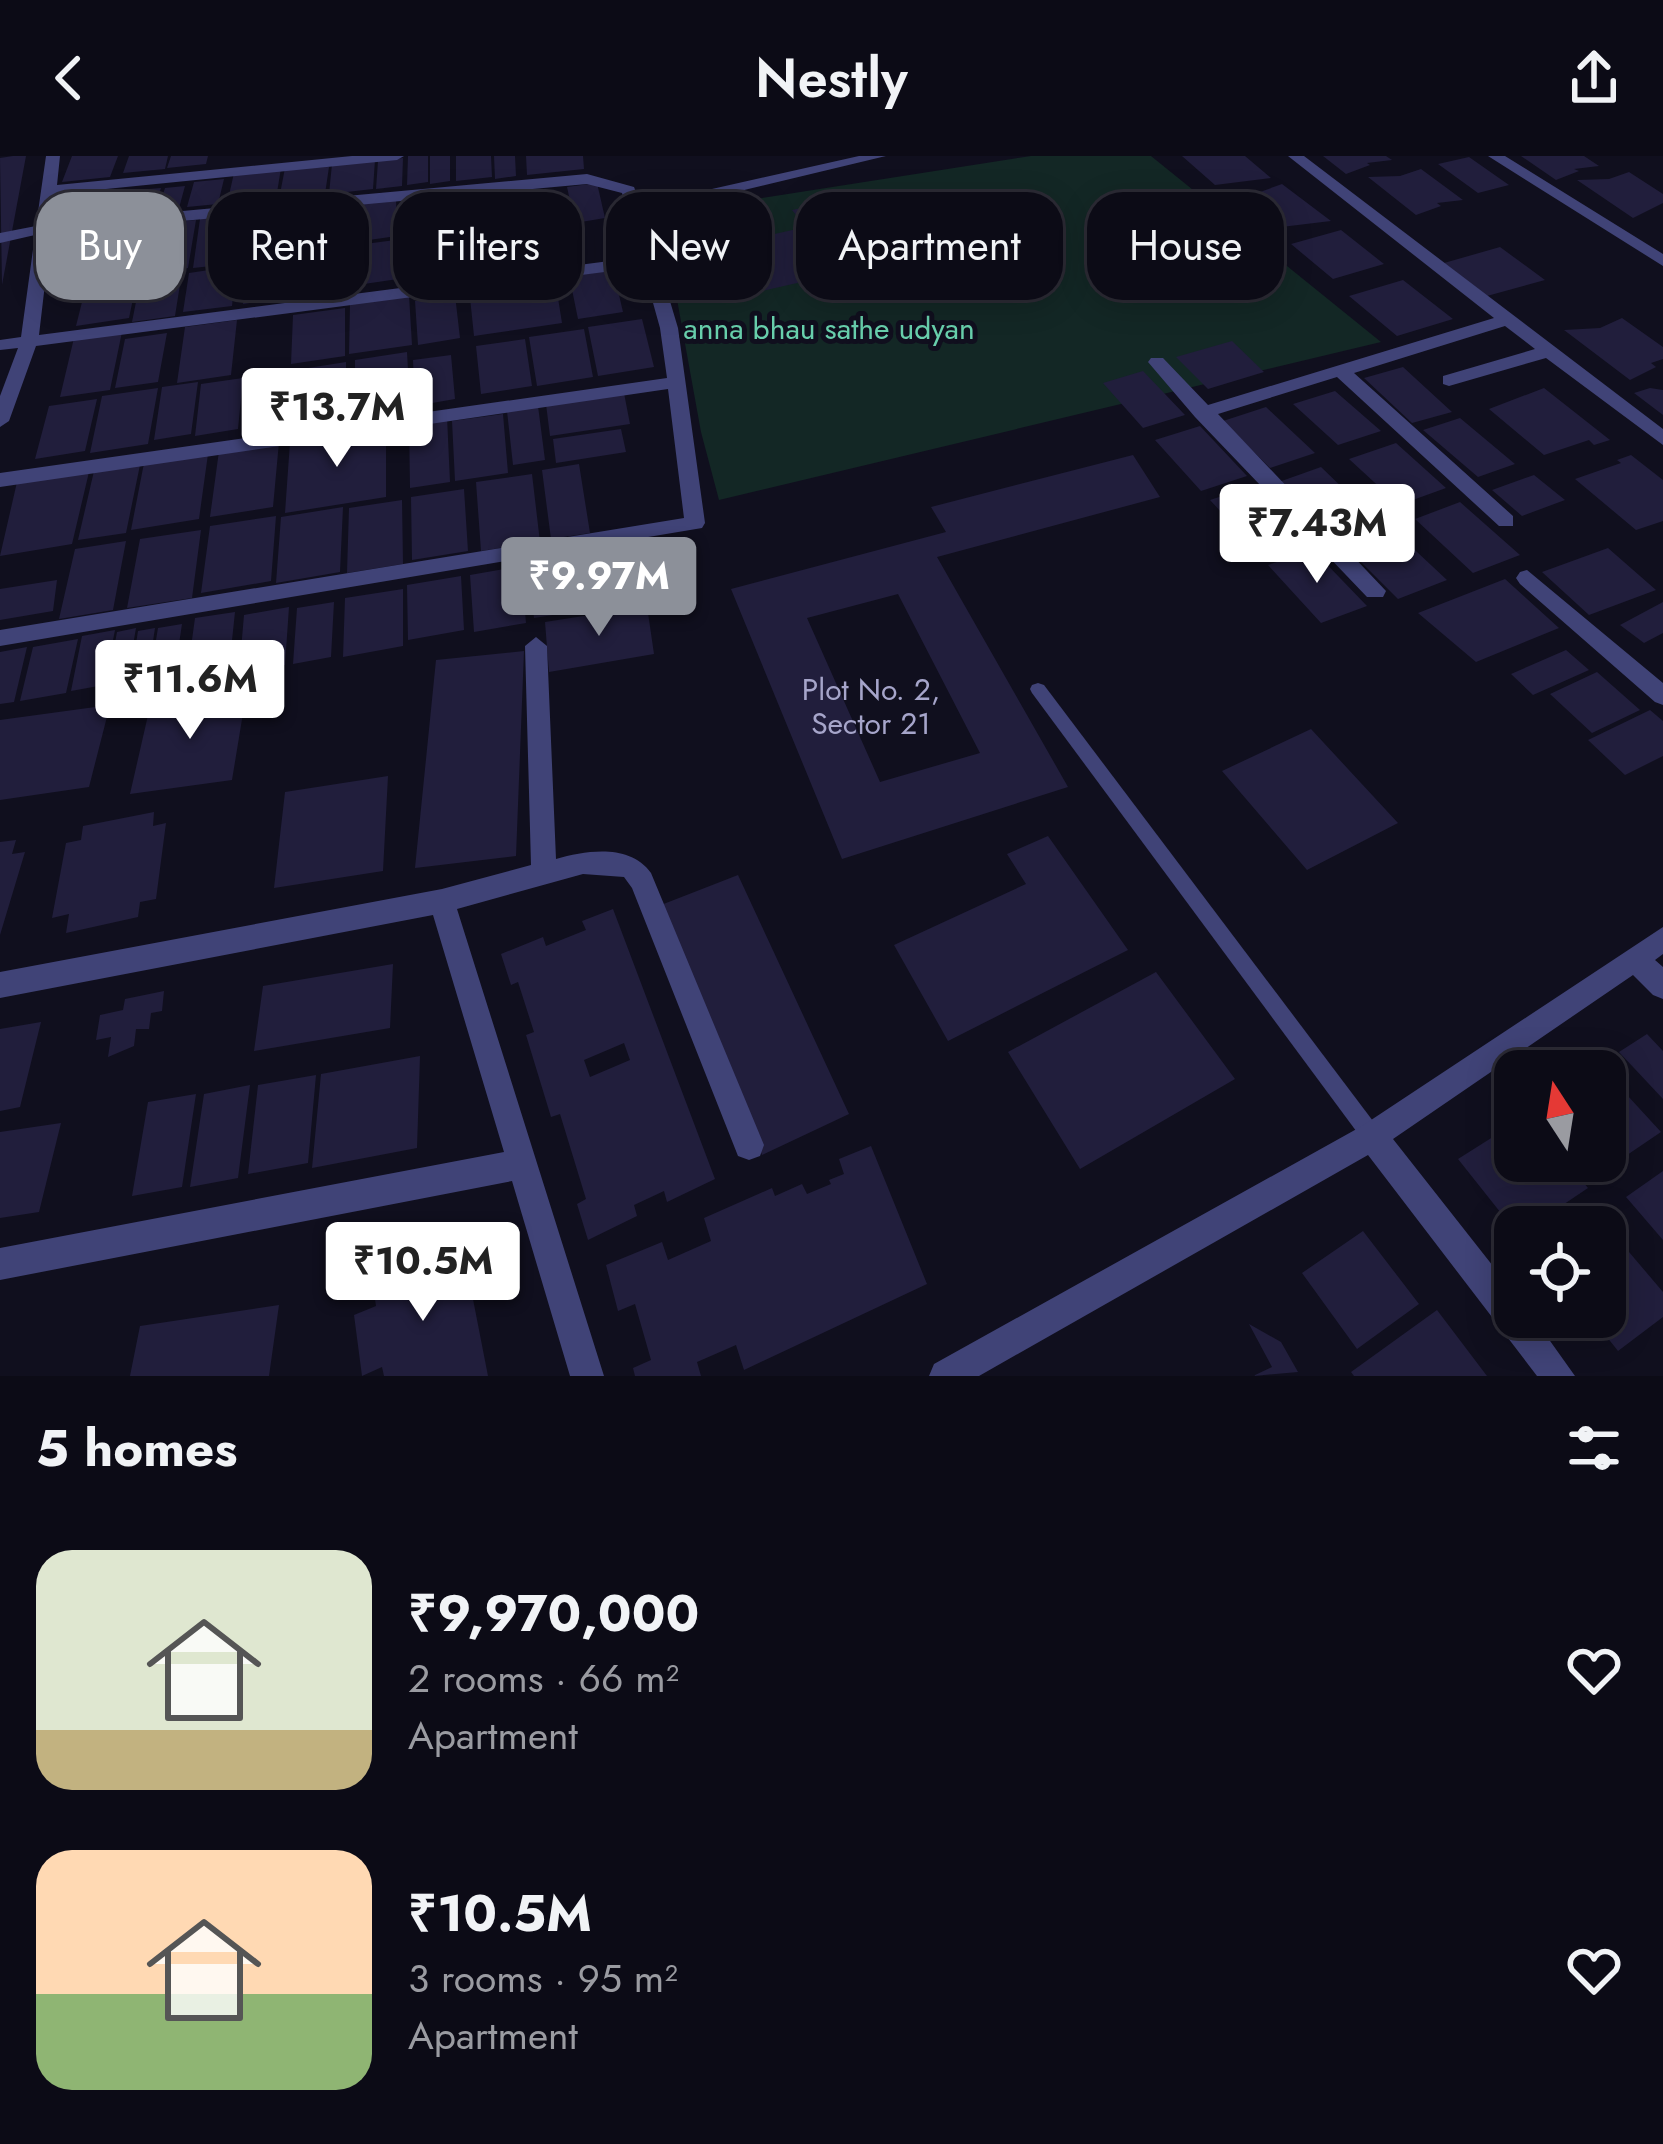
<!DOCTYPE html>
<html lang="en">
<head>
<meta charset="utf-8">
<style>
	body { margin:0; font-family:Jost,sans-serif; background:#1a1923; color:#f1f3f6; height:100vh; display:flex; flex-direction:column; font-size:45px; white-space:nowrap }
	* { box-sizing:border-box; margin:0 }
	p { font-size:39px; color:#9a9ba1 }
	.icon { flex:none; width:66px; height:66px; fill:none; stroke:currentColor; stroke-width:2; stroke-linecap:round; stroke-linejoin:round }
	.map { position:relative; height:1220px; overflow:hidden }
	.drawer { display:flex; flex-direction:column; background:#0c0b16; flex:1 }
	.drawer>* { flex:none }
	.top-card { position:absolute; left:36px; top:36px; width:1593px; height:108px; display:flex; gap:24px }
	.needle { width:78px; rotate:348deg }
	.fabs { position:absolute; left:1494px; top:894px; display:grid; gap:24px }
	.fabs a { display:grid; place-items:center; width:132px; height:132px; border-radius:24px; background:#0c0b16; box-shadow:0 6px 30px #0003,0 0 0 3px #2c2b35; font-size:60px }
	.price { position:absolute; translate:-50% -102px; padding:0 27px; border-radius:12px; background:#fff; color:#222; font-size:39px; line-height:78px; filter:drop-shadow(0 3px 6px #0008) }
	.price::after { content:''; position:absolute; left:50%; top:72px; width:36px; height:27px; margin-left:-18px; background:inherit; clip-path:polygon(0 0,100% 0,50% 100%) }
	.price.current { background:#8c9099; color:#fff }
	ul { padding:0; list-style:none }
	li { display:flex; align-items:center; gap:36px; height:300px; padding:0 36px }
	li span { display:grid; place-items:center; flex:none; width:336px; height:240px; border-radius:36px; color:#555 }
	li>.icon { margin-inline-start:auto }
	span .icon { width:144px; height:144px; fill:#fffc; stroke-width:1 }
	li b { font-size:51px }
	h2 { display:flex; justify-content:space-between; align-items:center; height:144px; padding:0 36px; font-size:51px }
	.tag { padding:0 42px; border-radius:36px; background:#0c0b16; box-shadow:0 6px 30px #0003,0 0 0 3px #2c2b35; font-size:42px; line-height:108px }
	.tag.current { background:#8c9099; color:#fff }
	header { display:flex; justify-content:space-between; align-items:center; height:156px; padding:0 36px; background:#0c0b16; font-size:54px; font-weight:600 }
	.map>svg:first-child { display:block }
	.green { fill:#132725 }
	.building { fill:#211e3c; fill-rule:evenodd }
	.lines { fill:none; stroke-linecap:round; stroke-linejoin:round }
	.service { fill:#404377; fill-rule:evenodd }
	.minor { fill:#404377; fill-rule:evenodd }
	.labels { text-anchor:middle; stroke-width:10; stroke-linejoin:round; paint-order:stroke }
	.far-park-label { font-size:30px; fill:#68cfac; stroke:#100f1e }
	.number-label { font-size:30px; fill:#a6a5ca }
</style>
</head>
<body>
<header><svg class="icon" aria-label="back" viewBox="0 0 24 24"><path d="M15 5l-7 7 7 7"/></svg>Nestly<svg class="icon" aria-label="share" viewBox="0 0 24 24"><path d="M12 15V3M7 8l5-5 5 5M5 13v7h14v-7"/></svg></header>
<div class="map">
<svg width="1663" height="1220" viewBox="0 0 1663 1220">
	<rect width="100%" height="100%" fill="#100f1e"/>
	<path class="green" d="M1031 0H1151L1381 186 719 344 701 276 667 88 654 59Z"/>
	<path class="building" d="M13 0H26L2 129 0 2Z
		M72 0H118L110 21 62 26Z
		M129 0H168L165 13 123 17Z
		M171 0H208L206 8 167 12Z
		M408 0H428V26L407 29Z
		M430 0H450V25L430 28Z
		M456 0H491L492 21 456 25Z
		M494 0H515L516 20 495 23Z
		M526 0H583L584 13 527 19Z
		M1182 0H1245L1271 22 1215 29Z
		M1323 0H1386L1392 4 1367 7 1370 9 1346 18Z
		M1521 0H1584L1599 10 1574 13 1579 15 1556 24Z
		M1469 1 1509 29 1478 37 1438 8Z
		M403 2 402 30 376 33 378 5Z
		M375 4 373 33 329 38 332 8Z
		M329 11 325 38 279 43 285 12Z
		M281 12 276 43 227 48 234 17Z
		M1421 13 1463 44 1437 47 1441 50 1416 59 1368 21 1400 20Z
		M1629 16 1663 38V47L1633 62 1577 24 1609 23Z
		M224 23 218 48 187 51 194 26Z
		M597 27 605 62 575 67 567 31Z
		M1282 28 1331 65 1273 72 1238 44Z
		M185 30 179 52 158 54 165 32Z
		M161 32 154 54 130 57 137 34Z
		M553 34 557 60 523 65 519 39Z
		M515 37 520 67 502 69 497 39Z
		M493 38 497 69 466 74 463 42Z
		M861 40 881 63 842 72 868 104 838 112 841 117 744 139 715 91 806 71 792 54Z
		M396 41 397 80 362 85 361 46Z
		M459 41 462 73 445 75 442 44Z
		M439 43 441 75 426 77 423 45Z
		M121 44 116 59 63 64 69 49Z
		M421 44 423 77 404 79 402 46Z
		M294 51 291 93 255 98 259 55Z
		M347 52 346 89 300 95 301 58Z
		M244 57 239 107 193 112 200 63Z
		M196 64 188 112 140 118 150 69Z
		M147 66 136 117 79 125 93 73Z
		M541 66 547 99 520 102 515 70Z
		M504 74 508 104 464 111 460 80Z
		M1341 74 1384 108 1333 123 1291 88Z
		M455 80 457 104 410 110 409 86Z
		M403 83 405 122 357 129V89Z
		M1500 91 1545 124 1487 140 1444 107Z
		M346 95V129L320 132 321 98Z
		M318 96 316 134 283 139 286 100Z
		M279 101 275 143 243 148 247 105Z
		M236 110 232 150 183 156 189 117Z
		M613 113 623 156 578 163 569 119Z
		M182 116 175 160 132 166 141 121Z
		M138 119 129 162 76 170 87 126Z
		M539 122 543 144 558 142 562 167 474 180 469 132Z
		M1403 124 1453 163 1397 180 1349 140Z
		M409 139 412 189 349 198 350 148Z
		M455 139 460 182 418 189 415 145Z
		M345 152V200L291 208 293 159Z
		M1622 162 1663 191V203L1651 207 1656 211 1630 224 1564 174 1600 172Z
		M642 163 654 211 598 220 588 171Z
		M237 164 231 219 177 227 185 171Z
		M584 173 593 221 537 230 529 181Z
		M122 176 110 234 60 241 74 182Z
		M167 177 158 226 115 232 125 183Z
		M525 183 532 230 481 238 476 190Z
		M1232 185 1264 216 1208 233 1176 201Z
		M407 196 410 249 355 257V204Z
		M451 199 455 243 415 250 413 204Z
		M346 206V256L286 265 289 215Z
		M1403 211 1452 256 1412 267 1364 222Z
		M1143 215 1185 259 1143 272 1103 227Z
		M277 217 274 269 243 274 247 222Z
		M243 222 238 273 195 280 201 228Z
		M198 226 191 278 154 284 162 231Z
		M158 232 148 288 90 297 102 240Z
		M1544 232 1610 284 1594 289 1589 284 1544 299 1489 253Z
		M1650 232 1663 234V259L1634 237Z
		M1335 235 1381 275 1338 289 1293 248Z
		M624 237 630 268 550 280 546 248Z
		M97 243 85 295 35 303 49 250Z
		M538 250 545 304 513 309 507 255Z
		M1266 251 1315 297 1270 312 1223 265Z
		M503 258 508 317 455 325 452 265Z
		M447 261 450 326 410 332 409 267Z
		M1460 262 1515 308 1478 321 1423 274Z
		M1200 270 1247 320 1201 335 1155 284Z
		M386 272V341L285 357 290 286Z
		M621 273 626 296 556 307 553 283Z
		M279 286 273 351 210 361 219 295Z
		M1396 287 1446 332 1399 349 1349 303Z
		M208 298 199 363 131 374 144 307Z
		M1133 299 1160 341 937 401 1068 631 842 703 731 433 946 376 931 351ZM898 438 980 597 880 626 807 462Z
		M1631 299 1663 324V365L1636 374 1575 323 1621 307 1617 304Z
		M579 308 590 377 551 383 542 314Z
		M140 309 126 377 78 384 94 315Z
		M1321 311 1376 364 1329 380 1276 327Z
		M89 316 72 388 0 400 17 326Z
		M532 318 540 386 481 395 476 326Z
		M1534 319 1565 344 1522 360 1492 334Z
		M1256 329 1304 379 1257 395 1210 344Z
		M464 333 468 395 412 404 411 341Z
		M402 344 403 408 347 417 349 352Z
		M1460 346 1520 399 1473 417 1415 363Z
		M343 351 340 416 276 427 281 361Z
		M276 360 271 425 201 437 210 370Z
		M1386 367 1447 424 1398 443 1339 384Z
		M201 374 192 442 127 452 140 383Z
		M126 385 113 454 59 463 75 393Z
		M633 390 643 443 582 454 575 400Z
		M1608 392 1656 434 1589 459 1542 416Z
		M1313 394 1367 450 1321 467 1268 409Z
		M570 395 578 455 534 462 527 402Z
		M521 410 526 467 474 476 470 419Z
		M461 420 464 474 408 484 407 429Z
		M1505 423 1559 472 1476 506 1418 457Z
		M57 424 53 455 0 464V433Z
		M403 433V490L343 501 345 442Z
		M334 446 331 501 293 508 297 452Z
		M1663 446V477L1644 487 1620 469Z
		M647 450 654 498 549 516 545 466Z
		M289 451 285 509 239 517 244 459Z
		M235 456 229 513 187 520 195 462Z
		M182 468 175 515 150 520 158 472Z
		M136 472 127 525 107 529 117 476Z
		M155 472 148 518 131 520 138 475Z
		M115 474 104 529 71 535 82 480Z
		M78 483 66 537 20 545 33 491Z
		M27 491 14 546 0 548V496Z
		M1566 494 1589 514 1533 539 1511 518Z
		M524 495 516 700 415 712 436 504Z
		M1597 516 1640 554 1592 577 1550 538Z
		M247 533 232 624 130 638 151 546Z
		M110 549 89 631 0 644V564Z
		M1650 554 1663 565V600L1625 619 1588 584Z
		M1311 573 1398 667 1307 714 1222 615Z
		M388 620 383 715 274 732 285 636Z
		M154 656 153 670 166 667 156 743 140 746 138 761 66 777 69 758 52 762 66 687 81 684 83 670Z
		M1048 680 1128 794 948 885 894 789 1026 728 1007 698Z
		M16 684 12 698 25 696 0 779V686Z
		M738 719 849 958 762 999 661 749Z
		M613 753 715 1023 667 1046 664 1035 634 1049 637 1060 588 1084 577 1048 586 1043 560 958 551 961 526 879 534 876 518 826 511 829 501 798 543 781 546 790 586 774 582 765ZM624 887 630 904 590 921 584 904Z
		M393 808 390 872 254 895 263 830Z
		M1156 816 1235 923 1080 1013 1008 896Z
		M164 835 162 855 151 857 149 873H136L134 890 108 901 111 881 96 884 100 859 123 854 125 843Z
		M41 866 20 951 0 955V873Z
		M1647 878 1663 895V943L1619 896Z
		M420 900 417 992 312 1012 321 918Z
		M1605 915 1661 976 1605 1014 1596 1005H1605Z
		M316 919 308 1007 248 1018 258 929Z
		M250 929 238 1022 190 1031 204 938Z
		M196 938 182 1031 132 1040 148 946Z
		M61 967 39 1056 0 1062V976Z
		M1515 967V1005H1565L1588 1032 1530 1071H1512L1458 1003Z
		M871 990 927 1128 744 1214 736 1189 697 1206 701 1220H635L633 1212 651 1204 635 1148 618 1155 606 1109 662 1086 668 1104 711 1085 704 1062 772 1032 775 1040 802 1028 807 1038 831 1028 829 1024 844 1018 839 1003Z
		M1663 1015V1084L1626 1041Z
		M1601 1063 1663 1136V1161L1618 1195 1591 1161H1605V1071H1590Z
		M1363 1075 1419 1148 1357 1193 1302 1117Z
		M463 1092 488 1220H384L382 1211 362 1220 354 1159 376 1150 373 1130Z
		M279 1149 269 1220H130L140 1170Z
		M1437 1154 1487 1220H1354L1351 1216Z
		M1249 1168 1281 1186 1298 1216 1253 1220 1272 1211Z"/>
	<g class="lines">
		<path class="service" d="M1038 527 1044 529 1379 973 1382 980 1379 987 1372 990 1365 987 1032 537 1030 533 1032 529Z"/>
		<path class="minor" d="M46 0H60L57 29 352 0H404L397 4 56 38 52 67 587 18 634 31 641 49 859 0H886L644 58 678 172 705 367 702 372 0 490V474L684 362 668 233 0 331V317L667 222 660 172 643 111 36 190 9 265 0 271V240L18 192 0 194V184L21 181 35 79 0 87V77L36 70ZM587 28 622 37 640 101 39 179 51 77Z
			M1288 0H1304L1663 273V289L1546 202 1449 230 1443 228V220L1535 193 1505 170 1354 217 1513 360V370H1499L1337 221 1218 258 1386 435 1383 441H1367L1195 261 1148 206 1151 202H1163L1208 249 1494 162Z
			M1488 0H1505L1663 98V110Z
			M1527 414 1663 527V549L1655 546 1520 428 1516 422 1520 416Z
			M536 481 547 490 556 703C588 694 630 688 651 717L764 989 760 1000 749 1004 738 1000 632 732 624 721 583 718 457 753 604 1220H570L512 1025 0 1124V1092L504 996 433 759 0 842V816L442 733 531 709 525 490Z
			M1663 771V798L1655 804 1663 811V843L1653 839 1633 819 1393 983 1515 1138V1161H1533L1575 1220H1537L1368 999 979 1220H929L934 1208 1362 970Z"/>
	</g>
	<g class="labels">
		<g class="far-park-label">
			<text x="829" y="183">anna bhau sathe udyan</text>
		</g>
		<g class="number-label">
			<text x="871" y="544">Plot No. 2,<tspan x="871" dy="34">Sector 21</tspan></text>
		</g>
	</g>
</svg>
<div class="fabs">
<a><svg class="needle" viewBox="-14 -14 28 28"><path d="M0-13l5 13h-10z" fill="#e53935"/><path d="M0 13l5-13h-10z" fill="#9a9ba1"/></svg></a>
<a><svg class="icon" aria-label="locate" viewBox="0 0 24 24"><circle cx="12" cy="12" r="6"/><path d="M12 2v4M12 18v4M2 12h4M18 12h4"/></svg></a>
</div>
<b class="price" style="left:337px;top:314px">₹13.7M</b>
<b class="price" style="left:1317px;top:430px">₹7.43M</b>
<b class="price current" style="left:599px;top:483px">₹9.97M</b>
<b class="price" style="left:190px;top:586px">₹11.6M</b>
<b class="price" style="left:423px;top:1168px">₹10.5M</b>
<div class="top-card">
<a class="tag current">Buy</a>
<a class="tag">Rent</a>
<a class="tag">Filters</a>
<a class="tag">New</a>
<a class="tag">Apartment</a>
<a class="tag">House</a>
</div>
</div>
<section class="drawer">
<h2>5 homes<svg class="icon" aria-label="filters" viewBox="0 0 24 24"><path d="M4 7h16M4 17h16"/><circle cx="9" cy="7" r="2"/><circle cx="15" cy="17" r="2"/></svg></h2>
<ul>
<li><span style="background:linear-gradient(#dfe7d0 75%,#c2b280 0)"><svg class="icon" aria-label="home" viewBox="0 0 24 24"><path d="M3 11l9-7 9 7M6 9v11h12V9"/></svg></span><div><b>₹9,970,000</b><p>2 rooms · 66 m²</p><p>Apartment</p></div><svg class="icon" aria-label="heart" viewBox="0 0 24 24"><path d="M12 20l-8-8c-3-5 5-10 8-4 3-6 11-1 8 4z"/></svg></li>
<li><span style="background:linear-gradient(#ffd9b3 60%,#8fb573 0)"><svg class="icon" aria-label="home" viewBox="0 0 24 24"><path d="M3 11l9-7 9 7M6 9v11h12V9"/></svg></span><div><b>₹10.5M</b><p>3 rooms · 95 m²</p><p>Apartment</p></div><svg class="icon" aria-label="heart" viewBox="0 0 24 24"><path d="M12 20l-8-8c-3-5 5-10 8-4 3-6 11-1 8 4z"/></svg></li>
</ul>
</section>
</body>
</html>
